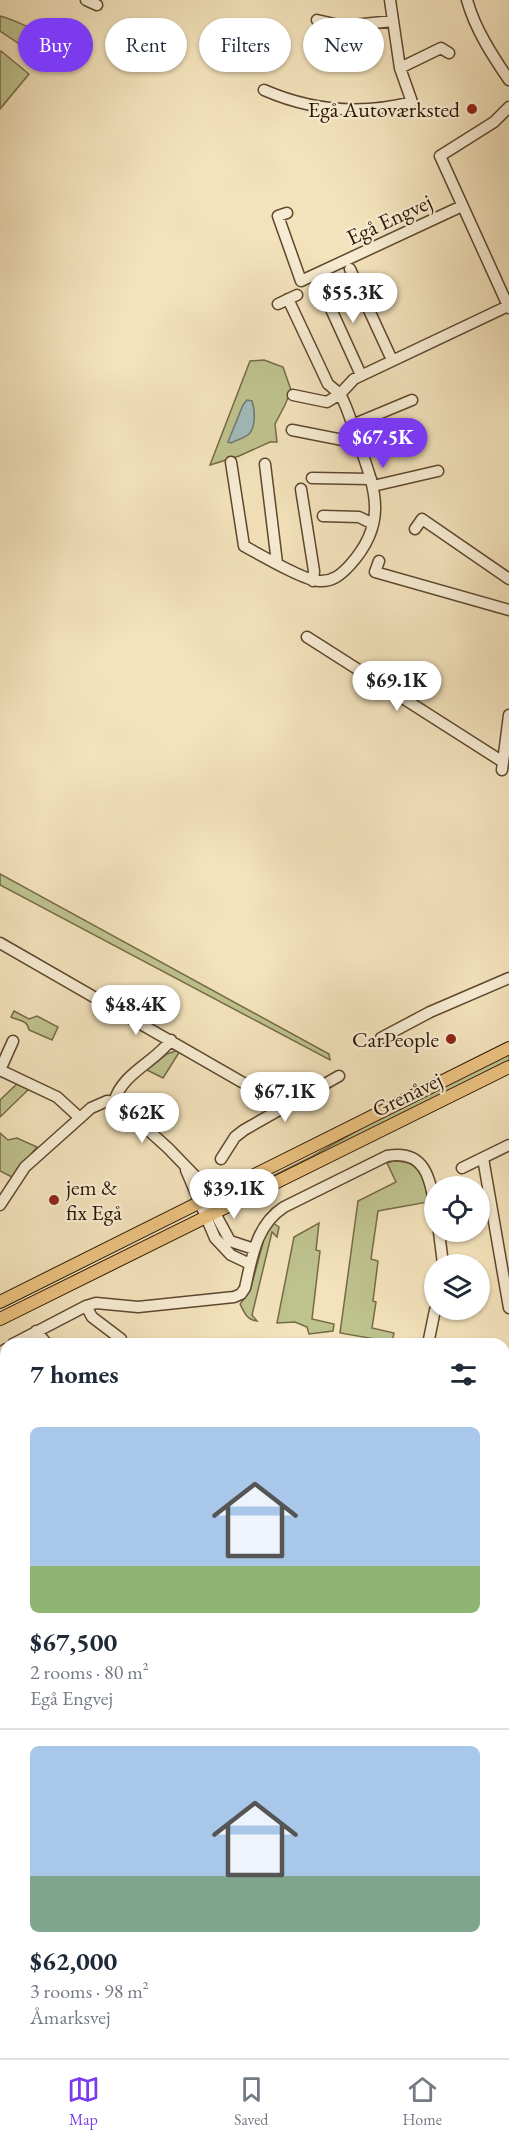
<!DOCTYPE html>
<html lang="en">
<head>
<meta charset="utf-8">
<style>
	body { margin:0; font-family:"EB Garamond",serif; background:#f2f2f3; color:#1f2937; height:100vh; display:flex; flex-direction:column; font-size:22px; white-space:nowrap }
	* { box-sizing:border-box; margin:0 }
	p { font-size:20px; color:#747a83 }
	.icon { flex:none; width:33px; height:33px; fill:none; stroke:currentColor; stroke-width:2; stroke-linecap:round; stroke-linejoin:round }
	.map { position:relative; flex:1; overflow:hidden }
	.panel { position:absolute; left:0px; top:1338px; width:510px; height:720px; display:flex; flex-direction:column; background:#fff; border-radius:18px 18px 0 0; box-shadow:0 2px 4px #0004 }
	.panel>* { flex:none }
	.guide { position:absolute; left:18px; top:18px; width:474px; height:54px; display:flex; gap:12px }
	.controls { position:absolute; left:424px; top:1176px; display:grid; gap:12px }
	.controls a { display:grid; place-items:center; width:66px; height:66px; border-radius:50%; background:#fff; box-shadow:0 2px 4px #0004; font-size:30px }
	.price { position:absolute; translate:-50% -51px; padding:0 14px; border-radius:21px; background:#fff; color:#222; font-size:20px; line-height:39px; filter:drop-shadow(0 2px 3px #0008) }
	.price::after { content:''; position:absolute; left:50%; top:36px; width:18px; height:14px; margin-left:-9px; background:inherit; clip-path:polygon(0 0,100% 0,50% 100%) }
	.price.selected { background:#7c3aed; color:#fff }
	ul { padding:0; list-style:none }
	li { display:grid; align-content:center; gap:12px; height:318px; padding:0 30px }
	li+li { border-top:2px solid #e0e1e3 }
	li span { display:grid; place-items:center; height:186px; border-radius:9px; color:#555 }
	li>.icon { margin-inline-start:auto }
	span .icon { width:108px; height:108px; fill:#fffc; stroke-width:1 }
	li b { font-size:26px }
	h2 { display:flex; justify-content:space-between; align-items:center; height:72px; padding:0 30px; font-size:26px }
	.chip { padding:0 21px; border-radius:27px; background:#fff; box-shadow:0 2px 4px #0004; font-size:21px; line-height:54px }
	.chip.selected { background:#7c3aed; color:#fff }
	.dock { display:flex; justify-content:space-around; align-items:center; height:84px; border-top:2px solid #e0e1e3; background:#fff; font-size:16px; color:#747a83 }
	.dock a { display:grid; justify-items:center; gap:3px }
	.dock .selected { color:#7c3aed }
	.map>svg:first-child { display:block }
	.green { fill:#bec28d; stroke:#756a46; stroke-width:1.5 }
	.water { fill:#a1bbbb; stroke:#727870; stroke-width:1.5 }
	.lines { fill:none; stroke-linecap:round; stroke-linejoin:round }
	.minor-casing { stroke:#5e472f; stroke-width:13 }
	.major-casing { stroke:#2c1300; stroke-width:14 }
	.minor { stroke:#f7ecd3; stroke-width:10 }
	.major { stroke:#eac17e; stroke-width:12 }
	.poi-dot { fill:#8f2418; stroke:#f7ecd3; stroke-width:2 }
	.labels { text-anchor:middle; stroke-width:4.5; stroke-linejoin:round; paint-order:stroke }
	.poi-label { font-size:22px; fill:#2c1300; stroke:#f7ecd3; text-anchor:end }
	.street-label { font-size:22px; fill:#2c1300; stroke:#f7ecd3 }
</style>
</head>
<body>
<div class="map">
<svg width="509" height="2058" viewBox="0 0 509 2058">
	<rect width="100%" height="100%" fill="#f3e2bb"/>
	<filter id="stains"><feTurbulence type="fractalNoise" baseFrequency=".00333" numOctaves="4"/><feColorMatrix values="0 0 0 0 .2 0 0 0 0 .09 0 0 0 0 .02 0 0 0 .5 -.17"/></filter>
	<radialGradient id="worn" r=".72"><stop offset=".6" stop-color="#630" stop-opacity="0"/><stop offset="1" stop-color="#630" stop-opacity=".3"/></radialGradient>
	<path class="green" d="M0 16C15 20 27 27 41 32 52 37 64 32 75 35L48 63 0 31Z
		M1 51 29 74 0 109V52Z
		M264 360 283 367 291 390 285 405 275 424 277 442H270L239 456 210 465 250 361Z
		M0 874 329 1054 330 1060 0 885Z
		M14 1011 29 1019 37 1016 58 1027 52 1040 29 1030C27 1019 18 1021 11 1017Z
		M178 1050 180 1051 163 1078 147 1070 167 1054Z
		M509 1054V1061L223 1203 222 1201 311 1157 367 1125Z
		M18 1083 29 1089 0 1117V1100Z
		M0 1133 8 1140 17 1138 37 1147 12 1177 0 1171Z
		M393 1161C422 1160 425 1179 428 1202L378 1211 371 1259 378 1261 373 1301 376 1302 372 1328 394 1333 392 1342 340 1333 358 1201 396 1182 387 1163Z
		M273 1223 279 1227 277 1237 272 1232 252 1315 257 1321C247 1320 244 1312 240 1304L250 1291 264 1239Z
		M319 1223 316 1250 320 1251 312 1319 334 1324 333 1331 309 1334 307 1327 295 1322 277 1323 294 1237Z
		M0 1549 6 1552V1647L0 1648Z"/>
	<path class="water" d="M247 400 252 401C255 410 256 427 249 434 245 438 236 440 231 443L228 442 243 405Z"/>
	<g class="lines">
		<defs>
			<path id="minor" d="M86 0 97 5
				M467 0C475 29 492 55 509 80
				M317 20 343 26 393 21
				M400 68 441 48 449 53
				M264 90C312 111 361 115 412 102L400 68 390 0
				M509 107 494 122 440 156 509 308
				M287 213 278 216 301 281 462 206
				M350 269 392 360
				M320 285 361 375
				M288 299 328 384 340 394 327 402 293 395
				M278 304 297 295
				M352 425 412 400
				M292 430 358 443
				M231 462 244 546C259 554 305 581 319 581 332 582 341 575 350 565 389 522 375 489 358 441 352 425 348 408 340 394L354 379 508 306
				M265 464 277 563
				M312 478 371 479
				M373 486 438 471
				M301 489 314 571 313 581
				M323 516 359 517 373 524
				M415 529 422 519 509 579
				M379 561 375 572 509 610
				M307 637 503 762
				M502 770 509 715
				M0 943 285 1107
				M381 1038 430 1012 509 978
				M0 1070 57 1097 80 1118
				M0 1070 13 1041
				M114 1102C122 1073 154 1063 171 1040
				M483 1158 509 1308
				M221 1159 235 1137 244 1130 339 1076
				M462 1168 509 1145
				M186 1170 215 1238 231 1255 250 1264
				M0 1205 25 1167 91 1108 107 1101 114 1102 129 1113 168 1148 195 1176 230 1241 254 1249
				M439 1232 443 1264
				M86 1306 92 1317 121 1339
				M36 1331 47 1344
				M13 1344 86 1306 96 1303 138 1307 234 1297 241 1294 245 1288C252 1257 256 1225 284 1207L387 1156C425 1149 430 1178 435 1208
				M428 1344 435 1310
				M0 1353 6 1349
				M0 1377 6 1380
				M504 1422H509
				M504 1517 509 1516
				M504 1654 509 1652
				M0 1812 6 1809
				M0 2037H6
				M127 2052V2058
				M226 2052V2058
				M330 2052 331 2058
				M451 2052V2058"/>
			<path id="major" d="M0 1302 509 1048
				M0 1319 509 1067"/>
		</defs>
		<use href="#minor" class="minor-casing"/>
		<use href="#major" class="major-casing"/>
		<use href="#minor" class="minor"/>
		<use href="#major" class="major"/>
	</g>
	<g class="poi-dot">
		<circle cx="472" cy="109" r="6"/>
		<circle cx="451" cy="1039" r="6"/>
		<circle cx="54" cy="1200" r="6"/>
	</g>
	<g class="labels">
		<g class="poi-label">
			<text x="460" y="117">Egå Autoværksted</text>
			<text x="439" y="1047">CarPeople</text>
			<text x="66" y="1195" text-anchor="start">jem &amp;<tspan x="66" dy="25">fix Egå</tspan></text>
		</g>
		<g class="street-label">
			<text transform="translate(389 219) rotate(-25)" y="8">Egå Engvej</text>
			<text transform="translate(407 1094) rotate(-26)" y="8">Grenåvej</text>
		</g>
	</g>
	<rect width="100%" height="100%" filter="url(#stains)"/>
	<rect width="100%" height="100%" fill="url(#worn)"/>
</svg>
<div class="controls">
<a><svg class="icon" aria-label="locate" viewBox="0 0 24 24"><circle cx="12" cy="12" r="6"/><path d="M12 2v4M12 18v4M2 12h4M18 12h4"/></svg></a>
<a><svg class="icon" aria-label="layers" viewBox="0 0 24 24"><path d="M12 4l9 5-9 5-9-5zM3 14l9 5 9-5"/></svg></a>
</div>
<b class="price" style="left:353px;top:324px">$55.3K</b>
<b class="price selected" style="left:383px;top:469px">$67.5K</b>
<b class="price" style="left:397px;top:712px">$69.1K</b>
<b class="price" style="left:136px;top:1036px">$48.4K</b>
<b class="price" style="left:285px;top:1123px">$67.1K</b>
<b class="price" style="left:142px;top:1144px">$62K</b>
<b class="price" style="left:234px;top:1220px">$39.1K</b>
<div class="guide">
<a class="chip selected">Buy</a>
<a class="chip">Rent</a>
<a class="chip">Filters</a>
<a class="chip">New</a>
</div>
<section class="panel">
<h2>7 homes<svg class="icon" aria-label="filters" viewBox="0 0 24 24"><path d="M4 7h16M4 17h16"/><circle cx="9" cy="7" r="2"/><circle cx="15" cy="17" r="2"/></svg></h2>
<ul>
<li><span style="background:linear-gradient(#a9c7e8 75%,#8fb573 0)"><svg class="icon" aria-label="home" viewBox="0 0 24 24"><path d="M3 11l9-7 9 7M6 9v11h12V9"/></svg></span><div><b>$67,500</b><p>2 rooms · 80 m²</p><p>Egå Engvej</p></div></li>
<li><span style="background:linear-gradient(#a9c7e8 70%,#7fa58c 0)"><svg class="icon" aria-label="home" viewBox="0 0 24 24"><path d="M3 11l9-7 9 7M6 9v11h12V9"/></svg></span><div><b>$62,000</b><p>3 rooms · 98 m²</p><p>Åmarksvej</p></div></li>
</ul>
</section>
</div>
<nav class="dock">
<a class="selected"><svg class="icon" aria-label="map" viewBox="0 0 24 24"><path d="M3 6l6-2 6 2 6-2v14l-6 2-6-2-6 2zM9 4v14M15 6v14"/></svg>Map</a>
<a><svg class="icon" aria-label="saved" viewBox="0 0 24 24"><path d="M7 4h10v16l-5-4-5 4z"/></svg>Saved</a>
<a><svg class="icon" aria-label="home" viewBox="0 0 24 24"><path d="M3 11l9-7 9 7M6 9v11h12V9"/></svg>Home</a>
</nav>
</body>
</html>
